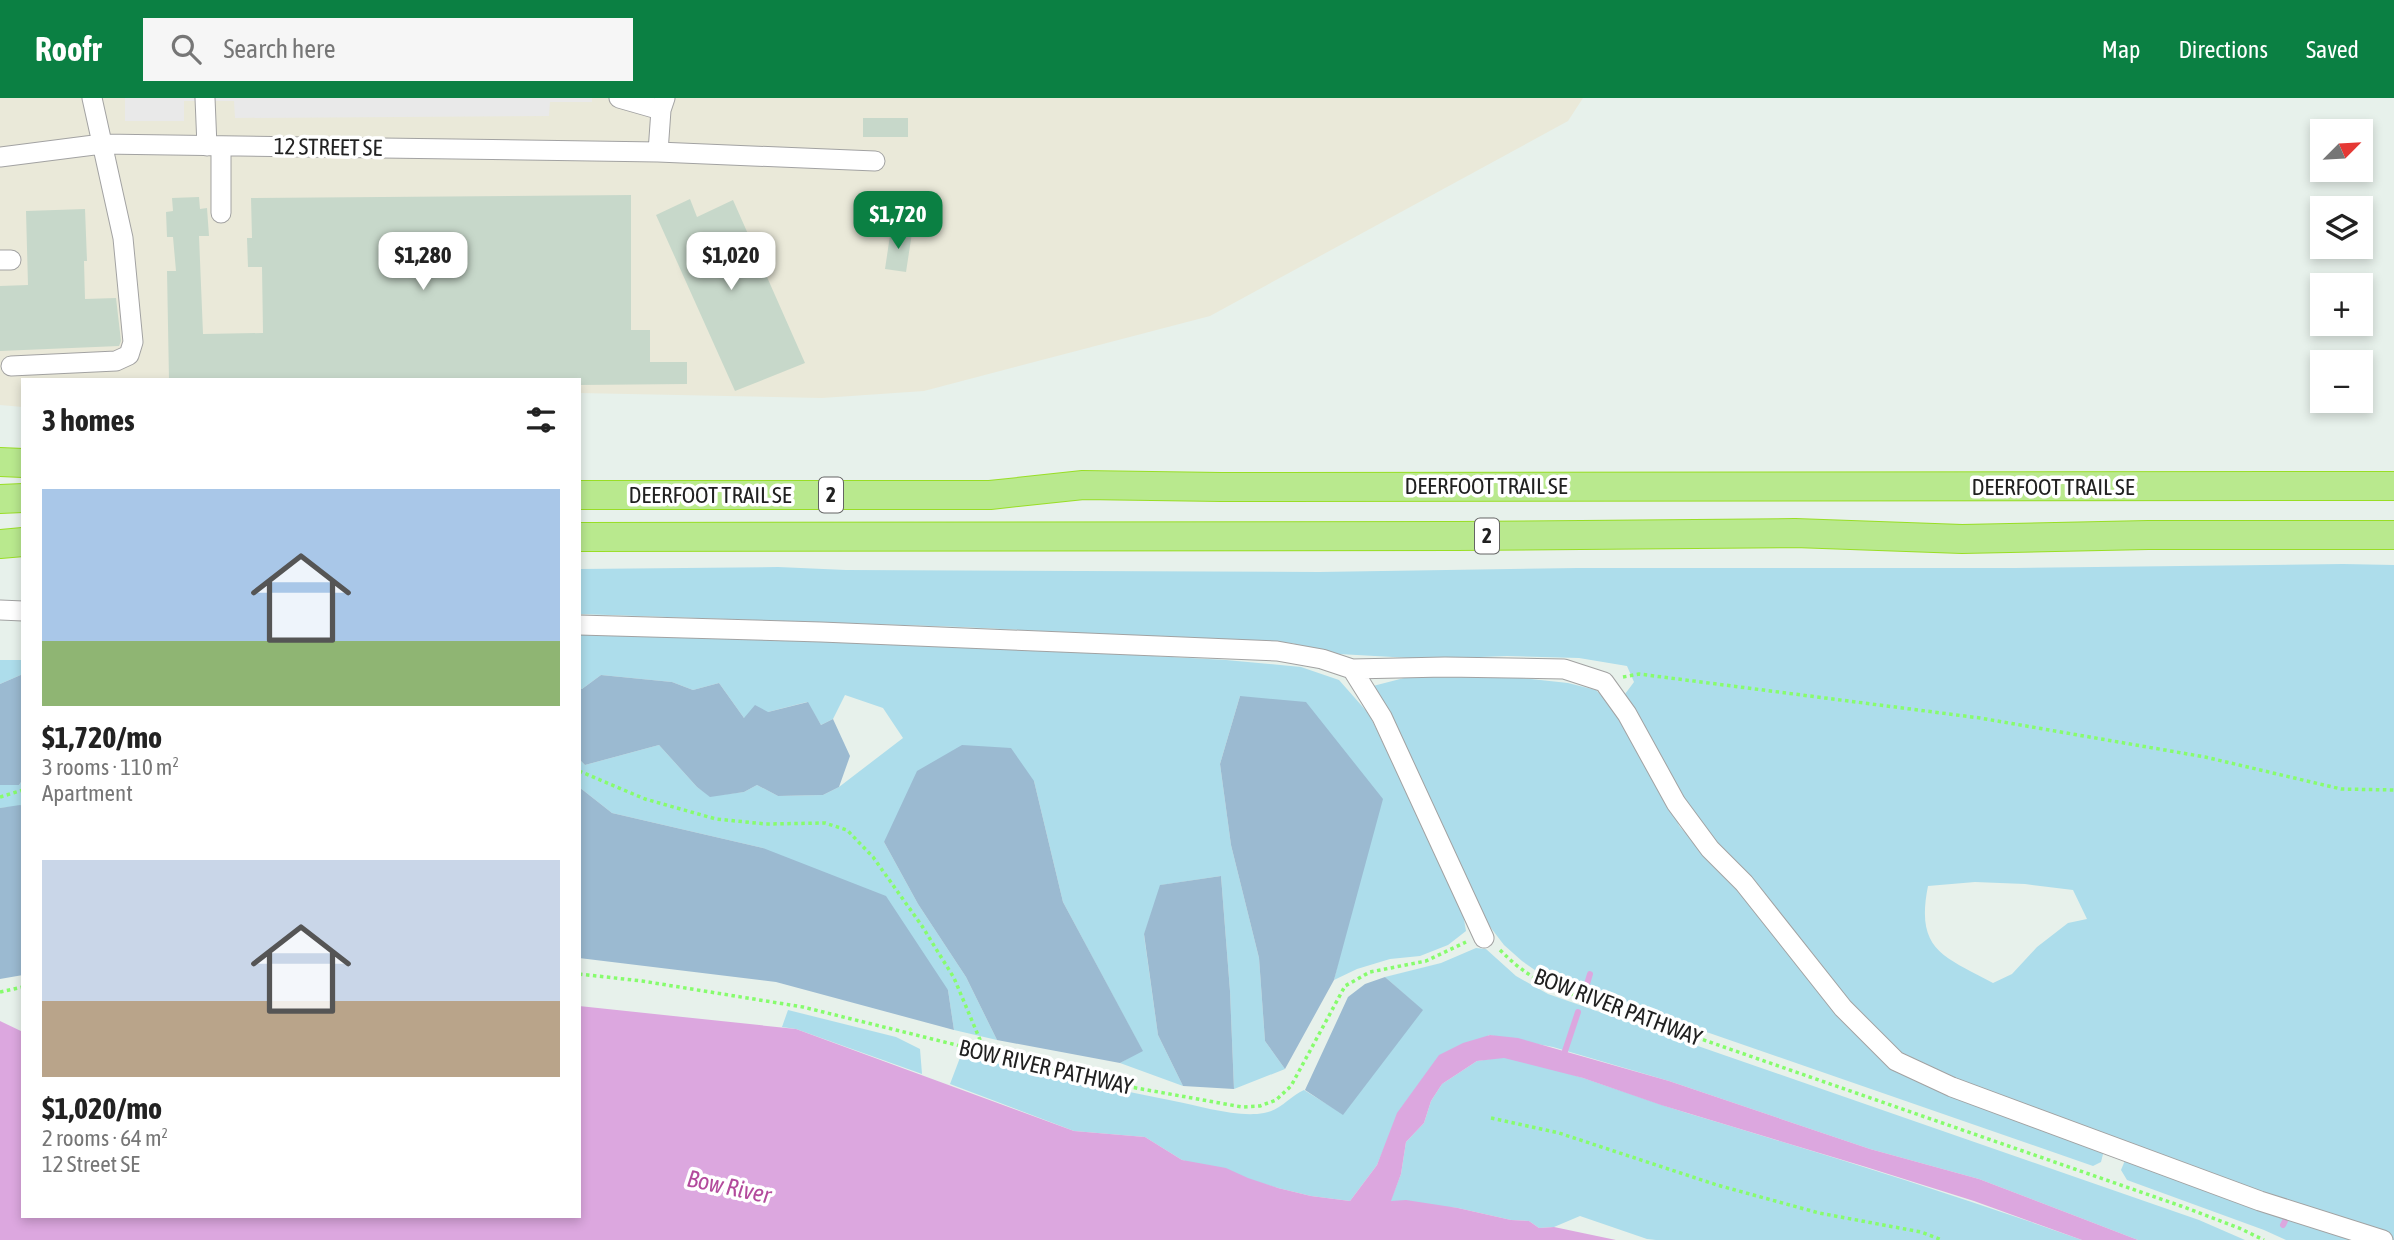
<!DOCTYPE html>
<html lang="en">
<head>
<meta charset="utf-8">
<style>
	body { margin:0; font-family:"Asap Condensed",sans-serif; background:#f6f6f6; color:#222; height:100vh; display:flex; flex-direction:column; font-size:26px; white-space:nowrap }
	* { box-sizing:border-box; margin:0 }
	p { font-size:23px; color:#767676 }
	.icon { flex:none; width:38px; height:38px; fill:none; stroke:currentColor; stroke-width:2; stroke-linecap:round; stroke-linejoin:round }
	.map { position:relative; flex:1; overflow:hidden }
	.drawer { position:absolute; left:21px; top:280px; width:560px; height:840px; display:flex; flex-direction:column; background:#fff; border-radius:0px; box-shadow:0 4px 10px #0003 }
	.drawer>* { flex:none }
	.needle { width:46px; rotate:66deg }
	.controls { position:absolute; left:2310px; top:21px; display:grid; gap:14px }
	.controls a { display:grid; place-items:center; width:63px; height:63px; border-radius:0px; background:#fff; box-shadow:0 4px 10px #0003; font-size:35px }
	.price { position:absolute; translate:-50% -60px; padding:0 16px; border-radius:14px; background:#fff; color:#222; font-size:23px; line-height:46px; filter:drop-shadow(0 2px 4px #0008) }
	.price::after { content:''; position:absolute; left:50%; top:42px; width:21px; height:16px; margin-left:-10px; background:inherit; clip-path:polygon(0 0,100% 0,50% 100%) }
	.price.on { background:#0b8043; color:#fff }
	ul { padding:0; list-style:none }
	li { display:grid; align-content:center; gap:14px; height:371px; padding:0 21px }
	li span { display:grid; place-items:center; height:217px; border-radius:0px; color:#555 }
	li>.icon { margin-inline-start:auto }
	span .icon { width:126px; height:126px; fill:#fffc; stroke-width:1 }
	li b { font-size:30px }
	h2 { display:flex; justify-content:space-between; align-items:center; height:84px; padding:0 21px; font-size:30px }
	header { display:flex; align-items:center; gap:42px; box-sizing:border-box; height:98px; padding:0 35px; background:#0b8043; color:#fff }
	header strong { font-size:33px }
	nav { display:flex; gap:38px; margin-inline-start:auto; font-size:24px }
	.search { width:490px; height:63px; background:#f6f6f6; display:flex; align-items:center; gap:18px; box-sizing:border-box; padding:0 24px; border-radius:0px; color:#767676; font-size:26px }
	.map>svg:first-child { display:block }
	.industrial { fill:#eae9d9 }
	.grass { fill:#adddeb; fill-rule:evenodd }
	.forest { fill:#9bbad1 }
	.parking { fill:#e9e9e9 }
	.water { fill:#dca7df }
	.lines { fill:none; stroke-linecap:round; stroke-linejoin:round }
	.stream { stroke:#dca7df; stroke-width:6 }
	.building { fill:#c7d8ca }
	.minor-casing { stroke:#a2a2a2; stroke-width:21 }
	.highway-casing { stroke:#99de25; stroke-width:30 }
	.path { stroke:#87fc6d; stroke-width:3.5; stroke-dasharray:3.5 3.5; stroke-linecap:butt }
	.minor { stroke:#fff; stroke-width:19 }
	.highway { stroke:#b9e98e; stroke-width:28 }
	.labels { text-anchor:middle; stroke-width:7; stroke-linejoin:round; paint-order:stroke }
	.shield { fill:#fff; stroke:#646464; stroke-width:2 }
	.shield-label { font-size:21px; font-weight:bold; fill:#212121 }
	.street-label { font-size:23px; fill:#212121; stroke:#fff }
	.water-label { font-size:24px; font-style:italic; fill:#b34a9c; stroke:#fff }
</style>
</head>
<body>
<header>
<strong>Roofr</strong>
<div class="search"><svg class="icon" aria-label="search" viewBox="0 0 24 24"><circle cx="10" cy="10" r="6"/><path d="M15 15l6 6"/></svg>Search here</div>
<nav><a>Map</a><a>Directions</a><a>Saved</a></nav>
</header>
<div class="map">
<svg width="2394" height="1142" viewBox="0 0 2394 1142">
	<rect width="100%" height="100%" fill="#e7f1eb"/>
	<path class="industrial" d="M0 0H1583L1568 23 1210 218 924 293 822 300 579 295V282H23V309L0 307Z"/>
	<path class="grass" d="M2343 466 2394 467V1142H2286L2264 1132 2127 1082 2121 1072 2126 1060 2104 1052 2101 1064 2093 1068 1542 877 1522 863 1504 847 1491 830 1477 807 1373 588 1408 579 1503 578 1568 585 1596 592 1620 617 1680 729 1720 771C1689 713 1655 656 1625 596L1634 584 1627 568 1579 560 1507 558 1429 561 1339 556 1291 545 961 529 579 516V471L778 469 846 472 1319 474 1578 470H2015ZM1975 784 2025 786 2073 792 2087 821 2068 825 2037 849 2012 876 1993 885C1944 858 1915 853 1928 788Z
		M579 533 1099 555 1226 562 1301 569 1339 582 1369 616 1462 810 1466 833 1448 847 1420 858 1390 861 1357 871 1334 882 1346 831 1240 598 1220 666 1231 747 1259 860 1265 943 1285 971 1234 991 1230 893 1221 778 1161 787 1144 837 1158 937 1183 988 1120 965 1142 952 1063 804 1034 683 884 744 918 806 966 879 997 942 954 932 948 892 763 750 612 715 579 689V661L585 667 659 647 697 689 710 698 744 694 757 687 778 698 823 697 839 689 903 640 883 610 845 597 833 621 821 627 807 604 744 620 719 585 693 592 672 584 601 577 582 591 579 590Z
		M0 562H23V576L0 586Z
		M23 681V708L0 710V687H19Z
		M1476 850 1486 851 1516 878 1548 896 2199 1122 2245 1142H2138L1979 1081 1870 1051 1669 983 1553 949 1489 937 1387 1043 1377 1067 1350 1103 1311 1098 1278 1090 1182 1062 1145 1039 1074 1033 950 986 961 957C1032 974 1103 989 1174 1003 1200 1008 1238 1020 1264 1015 1280 1013 1290 998 1304 992L1343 1016 1422 912 1385 879 1441 865Z
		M788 912 896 939 920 951 922 976 796 931 782 929Z
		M1504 959C1567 971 1626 996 1687 1015 1820 1055 1951 1095 2082 1142H1656L1647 1141 1580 1118 1554 1129 1539 1130 1529 1123 1511 1122 1458 1110 1390 1104 1401 1076 1406 1044 1424 1025 1431 1003 1442 986 1477 963Z"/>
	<path class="forest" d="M23 576V681L19 687H0V586Z
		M601 577 672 584 693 592 719 585 744 620 755 607 768 614 808 604 821 627 833 621 850 658 839 689 823 697 778 698 757 687 744 694 710 699 697 689 659 647 585 667 579 661V590L582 591Z
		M1240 598 1306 604 1383 701 1334 882 1285 971 1265 943 1259 860 1231 747 1220 666Z
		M962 647 1011 650 1034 683 1063 804 1143 953 1120 965 997 942 966 879 918 806 884 744 917 673Z
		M579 689 612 715 763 750 886 798 948 892 954 932 776 884 579 860Z
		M20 707 23 708V877L0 881V710Z
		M1221 778 1230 893 1234 991 1183 988 1158 937 1144 836 1160 787Z
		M1385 879 1423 912 1343 1017 1305 992 1348 899 1365 886Z"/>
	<path class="parking" d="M125 0H592V4H550L549 18 235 20 234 3H184V23H125Z"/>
	<path class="water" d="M579 908 796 931 1074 1033 1145 1039 1182 1062 1226 1070 1248 1080 1278 1090 1311 1098 1350 1103 1377 1067 1397 1015 1439 957 1463 945 1490 937 1518 940 1669 983 1870 1051 1979 1081 2138 1142H2082L1974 1103 1866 1069 1661 1007 1583 980 1504 960 1477 963 1442 986 1431 1003 1424 1025 1406 1044 1401 1076 1391 1103 1406 1102 1458 1110 1511 1122 1529 1123 1539 1130 1554 1129 1616 1142H0V923L23 934V1118H579Z"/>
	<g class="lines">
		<path class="stream" d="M1587 886 1590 876
			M1565 953 1578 914
			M2283 1127 2286 1121"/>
	</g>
	<path class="building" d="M863 20H908V39H863Z
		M631 97V232H650V264H687V286L579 287V282H169L167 173H176L173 139H167L166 114 173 113 172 100 199 99 200 111 207 110 209 138H199L203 236 263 235 262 169H248L247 140H252L251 100Z
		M690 101 697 119 733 102 805 265 735 293 656 117Z
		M85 111 87 163H84L85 201 116 200 121 243 119 248 0 253V188L28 187 26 113Z
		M891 131 912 135 906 174 885 171Z"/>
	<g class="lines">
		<defs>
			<path id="minor" d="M205 0 207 48
				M619 0 661 12
				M658 54 661 12 665 0
				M0 59 102 46 658 54 875 63
				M221 115V48
				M0 162H11
				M11 268 116 263 129 257 133 244 123 140 92 0
				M0 512 23 513
				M579 527 821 534 1277 553 1322 561 1352 571 1445 569 1564 571 1604 584 1627 616 1676 705 1710 751 1744 785 1843 910 1896 963 1952 989 2260 1103 2383 1142
				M1352 571 1382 619 1484 840"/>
			<path id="highway" d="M0 364 23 365
				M579 397H990L1083 387 1221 389 2394 388
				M0 401 23 400
				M579 439 1456 438 1795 435 1962 441 2148 437H2394
				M0 446 23 444"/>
		</defs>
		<use href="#minor" class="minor-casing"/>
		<use href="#highway" class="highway-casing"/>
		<path class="path" d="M1623 579 1639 576 1980 620 2205 659 2341 691 2394 692
			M579 673 645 701 716 721 766 726 825 725 847 732 873 759 922 828 954 880 986 956
			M0 699 23 692
			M1500 852C1521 873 1535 882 1563 893L2181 1108 2239 1130 2264 1142
			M579 876 642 883 803 909 1114 986 1242 1009 1260 1008 1276 1002 1291 988 1345 888 1370 874 1426 863 1466 844
			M0 894 23 889
			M1491 1020 1559 1035 1717 1087 1819 1115 1921 1134 1942 1142"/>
		<use href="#minor" class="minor"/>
		<use href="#highway" class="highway"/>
	</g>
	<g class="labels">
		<g class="shield">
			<rect x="819" y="379.5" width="24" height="35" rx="5"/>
			<rect x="1475" y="420.5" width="24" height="35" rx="5"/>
		</g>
		<g class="shield-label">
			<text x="831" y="404">2</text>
			<text x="1487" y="445">2</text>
		</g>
		<g class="street-label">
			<text transform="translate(328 49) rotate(1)" y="8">12 STREET SE</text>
			<text x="1486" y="396">DEERFOOT TRAIL SE</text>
			<text x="2053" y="397">DEERFOOT TRAIL SE</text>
			<text x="710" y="405">DEERFOOT TRAIL SE</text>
			<text transform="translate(1618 909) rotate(21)" y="8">BOW RIVER PATHWAY</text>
			<text transform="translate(1046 969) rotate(13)" y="8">BOW RIVER PATHWAY</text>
		</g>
		<g class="water-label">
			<text transform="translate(729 1089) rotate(12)" y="8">Bow River</text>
		</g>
	</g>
</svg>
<div class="controls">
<a><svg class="needle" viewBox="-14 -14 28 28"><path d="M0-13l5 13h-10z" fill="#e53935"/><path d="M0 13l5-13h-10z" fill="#767676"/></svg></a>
<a><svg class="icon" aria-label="layers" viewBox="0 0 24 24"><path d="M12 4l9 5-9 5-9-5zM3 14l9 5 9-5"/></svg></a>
<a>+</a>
<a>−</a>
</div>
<b class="price on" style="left:898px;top:153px">$1,720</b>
<b class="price" style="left:423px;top:194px">$1,280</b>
<b class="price" style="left:731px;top:194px">$1,020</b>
<section class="drawer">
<h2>3 homes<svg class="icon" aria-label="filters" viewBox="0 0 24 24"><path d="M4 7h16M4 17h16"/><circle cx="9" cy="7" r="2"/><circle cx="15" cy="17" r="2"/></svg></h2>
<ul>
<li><span style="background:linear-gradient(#a9c7e8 70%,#8fb573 0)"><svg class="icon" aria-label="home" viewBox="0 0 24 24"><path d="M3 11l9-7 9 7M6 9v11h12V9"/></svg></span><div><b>$1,720/mo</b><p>3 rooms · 110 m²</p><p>Apartment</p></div></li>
<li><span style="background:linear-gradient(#c9d6e8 65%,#b9a48a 0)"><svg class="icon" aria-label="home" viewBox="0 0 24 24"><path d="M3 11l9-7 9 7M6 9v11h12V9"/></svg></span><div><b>$1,020/mo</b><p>2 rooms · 64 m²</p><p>12 Street SE</p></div></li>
</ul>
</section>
</div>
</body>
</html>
